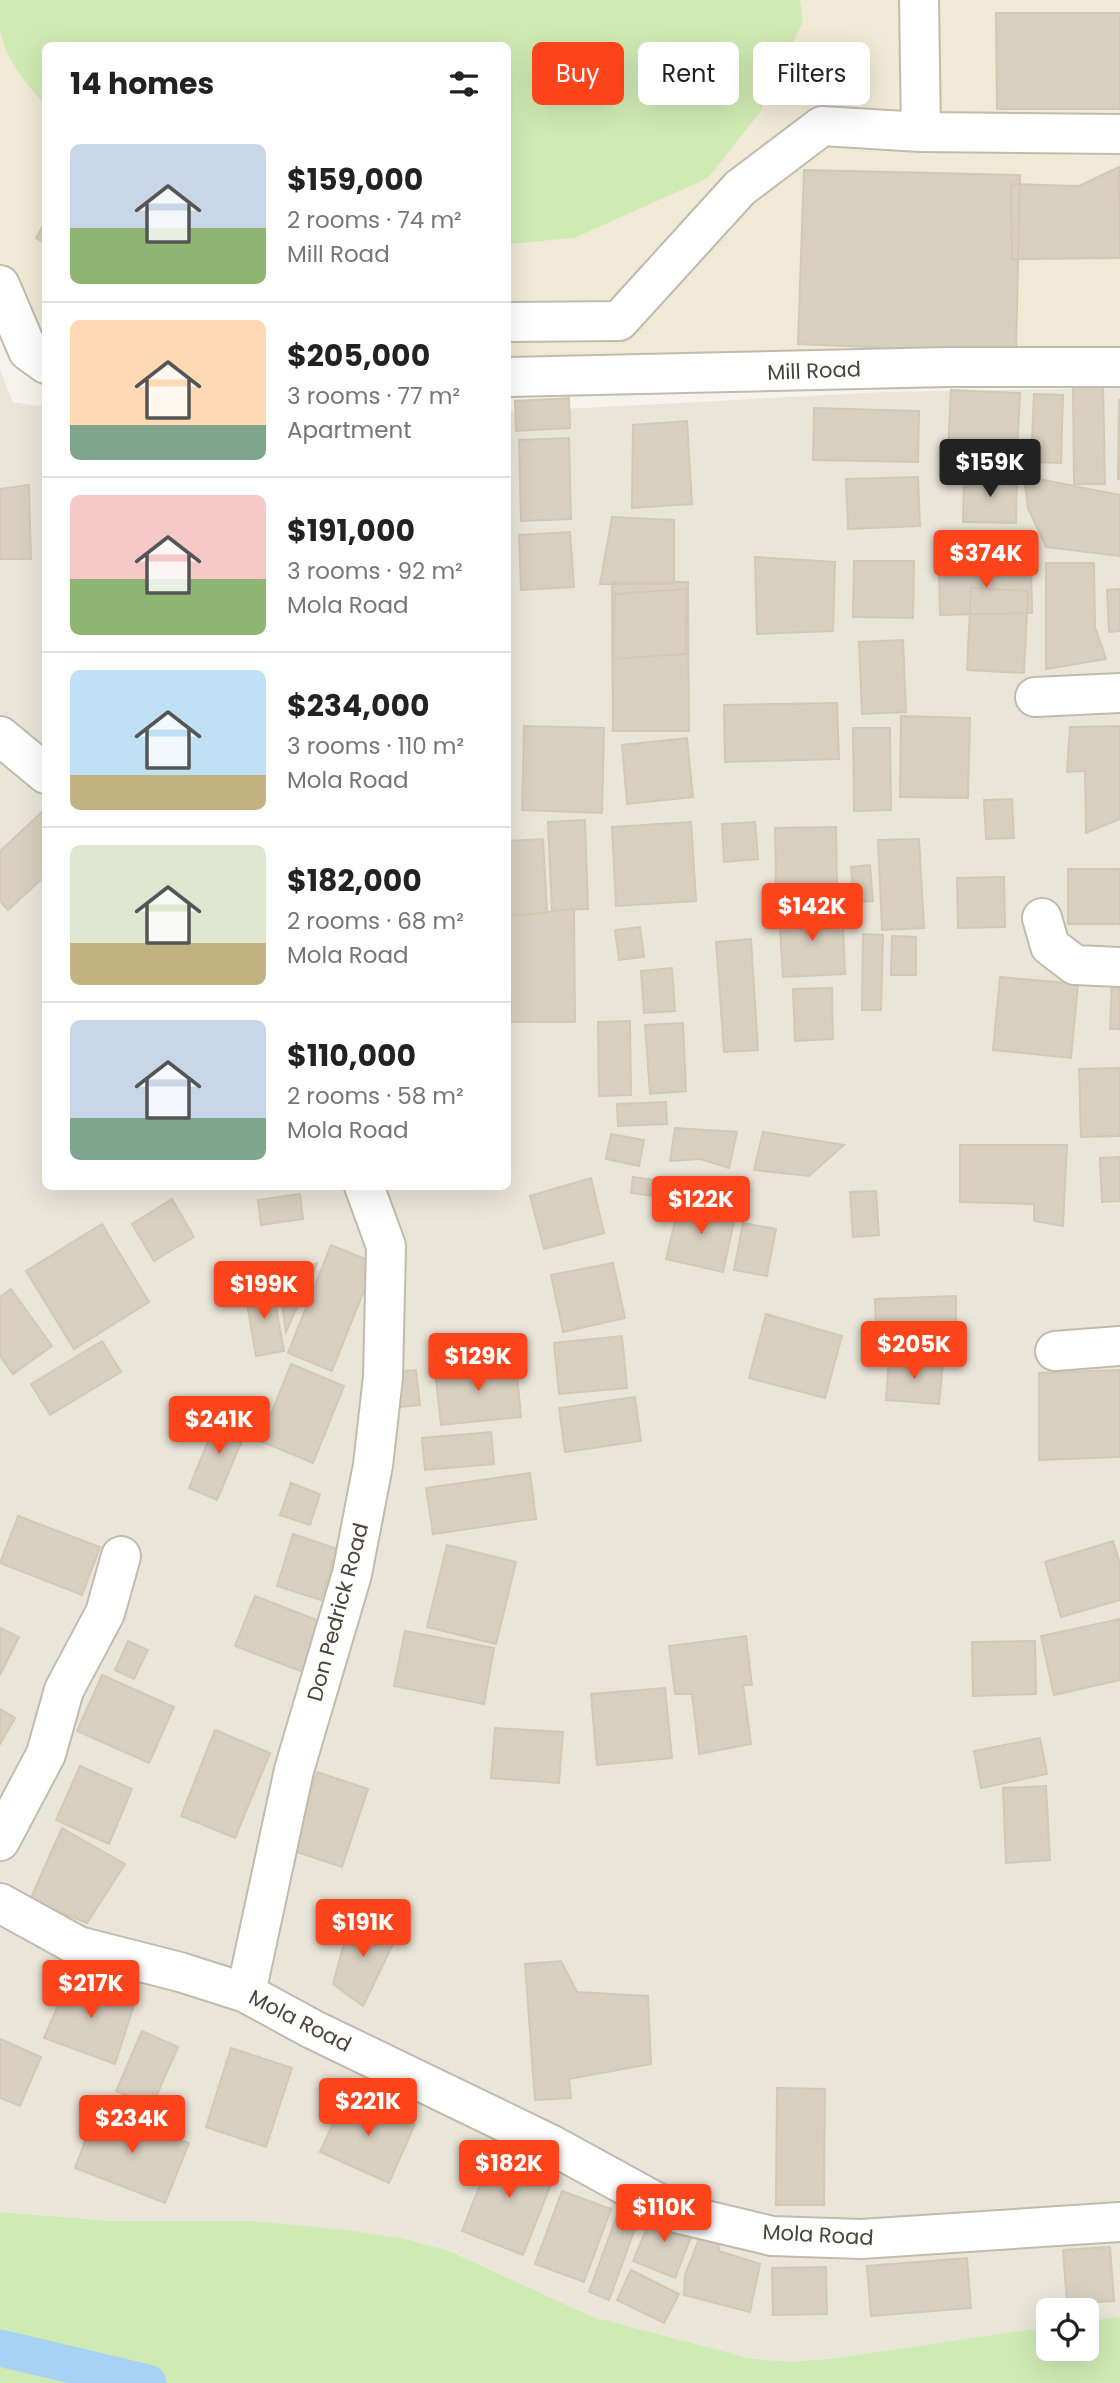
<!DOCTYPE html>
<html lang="en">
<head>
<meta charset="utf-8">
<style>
	body { margin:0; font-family:Poppins,sans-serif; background:#f6f6f6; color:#222; height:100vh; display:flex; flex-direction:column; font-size:26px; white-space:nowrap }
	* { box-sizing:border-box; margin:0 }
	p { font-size:23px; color:#767676 }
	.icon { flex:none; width:38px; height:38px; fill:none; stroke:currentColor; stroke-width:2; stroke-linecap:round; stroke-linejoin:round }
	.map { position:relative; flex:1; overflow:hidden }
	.sheet { position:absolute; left:42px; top:42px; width:469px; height:1148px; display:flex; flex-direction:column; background:#fff; border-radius:10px; box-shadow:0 7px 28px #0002 }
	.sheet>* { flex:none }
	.guide { position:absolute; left:532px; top:42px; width:483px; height:63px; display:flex; gap:14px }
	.controls { position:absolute; left:1036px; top:2298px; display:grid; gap:14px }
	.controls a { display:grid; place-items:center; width:63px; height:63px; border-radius:10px; background:#fff; box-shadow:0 7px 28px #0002; font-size:35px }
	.price { position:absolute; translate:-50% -60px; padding:0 16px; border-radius:7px; background:#fe441b; color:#fff; font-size:23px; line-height:46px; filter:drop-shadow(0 2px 4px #0008) }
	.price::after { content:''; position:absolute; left:50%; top:42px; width:21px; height:16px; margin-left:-10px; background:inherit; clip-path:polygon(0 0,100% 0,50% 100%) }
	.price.active { background:#222; color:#fff }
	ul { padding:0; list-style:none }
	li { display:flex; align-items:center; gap:21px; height:175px; padding:0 28px }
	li+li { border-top:2px solid #e0e0e0 }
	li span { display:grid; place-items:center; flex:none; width:196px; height:140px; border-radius:10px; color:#555 }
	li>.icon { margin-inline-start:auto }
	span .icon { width:84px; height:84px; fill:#fffc; stroke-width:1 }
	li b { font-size:30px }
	h2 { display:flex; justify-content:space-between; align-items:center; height:84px; padding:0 28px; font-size:30px }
	.chip { padding:0 24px; border-radius:10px; background:#fff; box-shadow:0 7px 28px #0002; font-size:24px; line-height:63px }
	.chip.active { background:#fe441b; color:#fff }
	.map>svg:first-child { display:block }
	.residential { fill:#eae5d9 }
	.education { fill:#efe9d5 }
	.green { fill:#d0eab4 }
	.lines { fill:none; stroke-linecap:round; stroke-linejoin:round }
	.canal { stroke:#a8d2f3; stroke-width:37 }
	.building { fill:#d8cfc0; stroke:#d3c8b3; stroke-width:2 }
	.minor-casing { stroke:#c2bbad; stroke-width:42 }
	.minor { stroke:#fff; stroke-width:38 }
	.labels { text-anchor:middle; stroke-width:7; stroke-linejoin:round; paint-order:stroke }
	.street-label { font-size:21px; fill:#4b4439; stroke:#fff }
</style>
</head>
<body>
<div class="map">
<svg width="1120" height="2383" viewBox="0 0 1120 2383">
	<rect width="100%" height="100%" fill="#f6f3ec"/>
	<path class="residential" d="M0 370 13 402 45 407 46 1186H508V412L885 392 1120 388V2317L1087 2321V2310H1048V2327L835 2358 791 2362 749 2358 593 2317 451 2251 405 2239 254 2221H113L0 2212Z"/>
	<path class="education" d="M0 0H1120V374L508 376V46H46L45 376 0 292Z"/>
	<path class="green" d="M0 0H800L803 21 760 112 708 178 574 238 508 244V46H46L45 104C26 85 3 56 0 28 0 19 0 9 0 0Z
		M0 2212 113 2221H254L346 2230 405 2239 450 2251 593 2317 749 2358 791 2362 835 2358 1048 2327V2348H1087V2321L1120 2317V2383H0Z"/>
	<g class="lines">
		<path class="canal" d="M0 2348 148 2383"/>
	</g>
	<path class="building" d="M996 13H1120V109H997Z
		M1119 167 1120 258 1012 259 1011 184 1079 186Z
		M804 170 1020 175 1016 353 798 344Z
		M46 220V244L36 238Z
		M1103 386 1105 484H1074L1073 387Z
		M951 390 1020 393 1017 454 948 451Z
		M1034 394 1063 395 1061 463 1031 462Z
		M569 398 570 428 516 431 515 401Z
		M1119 400H1120V479H1118Z
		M814 408 919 411 918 462 813 460Z
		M687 421 692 504 632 508 633 425Z
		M569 438 571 519 521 521 519 440Z
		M964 475 1017 477 1016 523 963 522Z
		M1024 476 1120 495V556L1046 547 1028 508Z
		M918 477 920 526 848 529 846 479Z
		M29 485 31 559H0V489Z
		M612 517 674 520V584H600Z
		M570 532 574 587 521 590 519 535Z
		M755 557 835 562 833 631 757 634Z
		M854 561H914L913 618 853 617Z
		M1046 563H1094L1095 627 1106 659 1046 669Z
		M1031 565 1032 613 940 615 939 568Z
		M612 582H688L689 731H613Z
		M971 588 1028 591 1024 673 967 670Z
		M686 589V654L613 659 615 594Z
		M1120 589V631L1109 632 1107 590Z
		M903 640 906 712 862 714 859 642Z
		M837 703 839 759 725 762 724 705Z
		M901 716 970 718 968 798 900 797Z
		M524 726 604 728 602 813 522 810Z
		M1120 726V819L1086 833 1085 771 1067 772 1070 727Z
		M853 728H890L891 810 854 811Z
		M687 738 693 797 627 804 622 745Z
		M1012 799 1014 838 986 839 984 800Z
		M43 811 46 814V875L8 910 0 901V851Z
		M585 820 588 909 552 910 548 822Z
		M691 822 696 901 616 906 612 827Z
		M755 822 758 859 724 862 722 824Z
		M836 827 837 892 776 893 775 828Z
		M543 839 547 913 508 916V841Z
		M919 839 924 928 882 930 878 840Z
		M870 865 873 901 854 902 851 867Z
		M1068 869H1120V924H1068Z
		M1004 877 1005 927 958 928 957 878Z
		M842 908 845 974 783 977 779 912Z
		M574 909 575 1022H511L508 916Z
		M640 927 644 957 619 960 615 930Z
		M863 934 883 935 881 1010H862Z
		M892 936 916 937V975H891Z
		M751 939 758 1050 724 1052 716 942Z
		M672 968 675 1011 644 1013 641 971Z
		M1000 977 1078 984 1071 1058 993 1050Z
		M1112 981H1120V1029H1110Z
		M832 988 833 1039 795 1041 793 989Z
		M630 1021 631 1095 599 1096 598 1022Z
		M683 1023 686 1091 650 1094 645 1025Z
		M1120 1068V1136L1081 1137 1079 1069Z
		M666 1102 667 1124 618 1126 617 1104Z
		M675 1128 737 1132 729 1168 700 1159 670 1161Z
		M763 1132 844 1145 809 1176 754 1170Z
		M611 1134 644 1140 639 1166 606 1159Z
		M960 1145H1067L1063 1226 1034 1221V1204L960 1202Z
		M1120 1157V1201L1102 1202 1100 1158Z
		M633 1177 663 1181 662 1197 631 1193Z
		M591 1178 604 1233 544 1249 530 1196Z
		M876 1191 879 1235 853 1237 850 1192Z
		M300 1194 303 1219 261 1225 258 1200Z
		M172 1199 194 1237 154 1261 132 1224Z
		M680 1200 736 1212 723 1272 666 1259Z
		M743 1223 776 1229 767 1276 734 1270Z
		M102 1224 149 1302 74 1349 26 1271Z
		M331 1245 375 1263 332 1371 288 1353Z
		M317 1263 286 1332 278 1278Z
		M613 1263 625 1318 563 1332 551 1275Z
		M272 1285 284 1351 256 1356 245 1291Z
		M11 1289 52 1346 13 1374 0 1356V1297Z
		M956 1296V1325L876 1329 875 1299Z
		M766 1314 842 1336 825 1398 749 1378Z
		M923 1331 924 1351 887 1352V1333Z
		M622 1336 627 1388 559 1394 554 1343Z
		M102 1341 121 1372 50 1415 31 1384Z
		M889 1358 943 1363 939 1404 886 1400Z
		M516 1362 521 1417 441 1425 435 1370Z
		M291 1364 344 1386 313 1463 260 1441Z
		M416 1370 420 1405 390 1408 387 1372Z
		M1120 1370V1457L1039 1460V1373Z
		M635 1397 641 1441 565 1452 559 1408Z
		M220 1412 249 1424 217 1500 189 1488Z
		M491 1432 494 1464 425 1470 422 1438Z
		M530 1473 536 1519 433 1534 426 1488Z
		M291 1483 320 1494 310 1525 280 1515Z
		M18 1516 100 1547 82 1595 0 1563Z
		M293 1534 337 1549 321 1600 277 1586Z
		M1113 1541 1120 1564V1600L1061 1617 1045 1562Z
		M447 1545 516 1562 496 1644 427 1627Z
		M255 1596 327 1624 308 1674 235 1646Z
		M1120 1619V1680L1054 1695 1041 1636Z
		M0 1628 19 1637 0 1675Z
		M405 1631 494 1648 484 1704 394 1686Z
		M746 1636 752 1685H743L751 1744 699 1754 692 1694H675L669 1646Z
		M128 1641 148 1650 134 1679 115 1670Z
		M1035 1641 1036 1694 973 1696 972 1642Z
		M102 1675 174 1707 149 1763 77 1731Z
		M665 1688 672 1758 597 1765 591 1694Z
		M0 1709 15 1718 0 1744Z
		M495 1728 563 1732 559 1783 491 1778Z
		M215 1730 270 1753 235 1838 181 1816Z
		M1040 1738 1047 1774 981 1788 974 1751Z
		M80 1766 132 1789 109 1844 56 1820Z
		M317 1772 368 1789 342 1867 291 1850Z
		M1046 1786 1050 1860 1006 1863 1003 1788Z
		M62 1828 125 1864 87 1923 30 1900Z
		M355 1920 400 1930 363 2006 333 1984 343 1947Z
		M561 1961 577 1992 648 1996 651 2064 569 2079 571 2098 535 2100 525 1964Z
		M72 1973 135 2002 115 2064 44 2038Z
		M142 2031 178 2047 152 2106 116 2091Z
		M0 2039 41 2057 20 2106 0 2098Z
		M231 2048 292 2068 266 2147 206 2127Z
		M777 2088 825 2089 824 2205H776Z
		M347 2093 415 2124 389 2183 320 2152Z
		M98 2107 189 2143 165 2203 75 2168Z
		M495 2146 557 2169 523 2255 462 2231Z
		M562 2191 611 2209 584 2282 535 2264Z
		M621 2204 641 2212 609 2300 589 2292Z
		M654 2211 695 2227 675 2278 633 2261Z
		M702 2231 718 2237 719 2251 760 2264 750 2312 684 2295 685 2275Z
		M1110 2247 1114 2301 1067 2304 1063 2250Z
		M967 2258 971 2308 871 2316 867 2266Z
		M826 2267 827 2314 773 2315 772 2268Z
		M631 2270 679 2294 664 2323 617 2300Z"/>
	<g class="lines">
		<defs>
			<path id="minor" d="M921 132 1120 134
				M0 285 28 351 46 364
				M508 322 619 321 740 188 822 126 921 132 919 0
				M508 377 947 367H1120
				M1035 697 1120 693
				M0 736 46 774
				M1042 918 1050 946 1075 965 1120 967
				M1055 1351 1120 1346
				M0 1841 46 1754 64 1690 105 1613 121 1556
				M0 1903 78 1946 180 1972 246 1993 312 2029 550 2144 676 2213 772 2236 861 2239 1120 2222
				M246 1993 294 1770 352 1574 373 1465 383 1377 386 1246 364 1186"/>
		</defs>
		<use href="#minor" class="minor-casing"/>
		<use href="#minor" class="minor"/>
	</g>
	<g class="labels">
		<g class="street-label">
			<text transform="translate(814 371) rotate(-2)" y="7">Mill Road</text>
			<text transform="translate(338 1612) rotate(-75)" y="7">Don Pedrick Road</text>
			<text transform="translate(300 2021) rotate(27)" y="7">Mola Road</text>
			<text transform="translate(818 2235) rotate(3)" y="7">Mola Road</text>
		</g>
	</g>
</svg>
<div class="controls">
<a><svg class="icon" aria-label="locate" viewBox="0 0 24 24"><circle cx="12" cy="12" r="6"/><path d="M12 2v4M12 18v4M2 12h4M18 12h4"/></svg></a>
</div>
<b class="price active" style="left:990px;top:499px">$159K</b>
<b class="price" style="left:986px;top:590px">$374K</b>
<b class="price" style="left:812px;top:943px">$142K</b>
<b class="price" style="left:701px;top:1236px">$122K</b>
<b class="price" style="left:264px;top:1321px">$199K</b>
<b class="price" style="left:914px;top:1381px">$205K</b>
<b class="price" style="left:478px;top:1393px">$129K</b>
<b class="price" style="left:219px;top:1456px">$241K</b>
<b class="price" style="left:363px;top:1959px">$191K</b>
<b class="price" style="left:91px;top:2020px">$217K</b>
<b class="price" style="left:368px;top:2138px">$221K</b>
<b class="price" style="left:132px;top:2155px">$234K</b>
<b class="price" style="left:509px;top:2200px">$182K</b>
<b class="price" style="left:664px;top:2244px">$110K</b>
<div class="guide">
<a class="chip active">Buy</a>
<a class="chip">Rent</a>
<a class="chip">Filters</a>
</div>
<section class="sheet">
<h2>14 homes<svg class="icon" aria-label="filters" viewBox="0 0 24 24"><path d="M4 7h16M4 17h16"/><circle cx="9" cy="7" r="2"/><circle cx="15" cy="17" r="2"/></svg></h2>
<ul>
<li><span style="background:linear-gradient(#c9d6e8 60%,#8fb573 0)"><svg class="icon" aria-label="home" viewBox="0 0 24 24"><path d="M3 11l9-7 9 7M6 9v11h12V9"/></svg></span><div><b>$159,000</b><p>2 rooms · 74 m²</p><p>Mill Road</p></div></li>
<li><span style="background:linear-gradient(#ffd9b3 75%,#7fa58c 0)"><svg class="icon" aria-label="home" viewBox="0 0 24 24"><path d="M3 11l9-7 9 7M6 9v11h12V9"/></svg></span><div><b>$205,000</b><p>3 rooms · 77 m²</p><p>Apartment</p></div></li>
<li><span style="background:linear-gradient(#f6c9c9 60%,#8fb573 0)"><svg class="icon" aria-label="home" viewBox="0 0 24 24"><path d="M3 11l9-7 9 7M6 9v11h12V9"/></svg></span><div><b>$191,000</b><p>3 rooms · 92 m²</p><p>Mola Road</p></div></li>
<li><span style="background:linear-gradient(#bfe0f5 75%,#c2b280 0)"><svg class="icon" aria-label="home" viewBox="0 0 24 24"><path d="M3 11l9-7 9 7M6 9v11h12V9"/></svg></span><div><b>$234,000</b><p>3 rooms · 110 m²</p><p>Mola Road</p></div></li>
<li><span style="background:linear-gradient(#dfe7d0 70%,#c2b280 0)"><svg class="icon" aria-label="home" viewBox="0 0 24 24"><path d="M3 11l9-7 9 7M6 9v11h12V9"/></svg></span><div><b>$182,000</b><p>2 rooms · 68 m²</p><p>Mola Road</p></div></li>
<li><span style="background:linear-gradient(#c9d6e8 70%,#7fa58c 0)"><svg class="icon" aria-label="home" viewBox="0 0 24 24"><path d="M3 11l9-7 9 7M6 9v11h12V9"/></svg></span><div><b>$110,000</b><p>2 rooms · 58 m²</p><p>Mola Road</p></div></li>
</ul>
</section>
</div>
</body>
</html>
